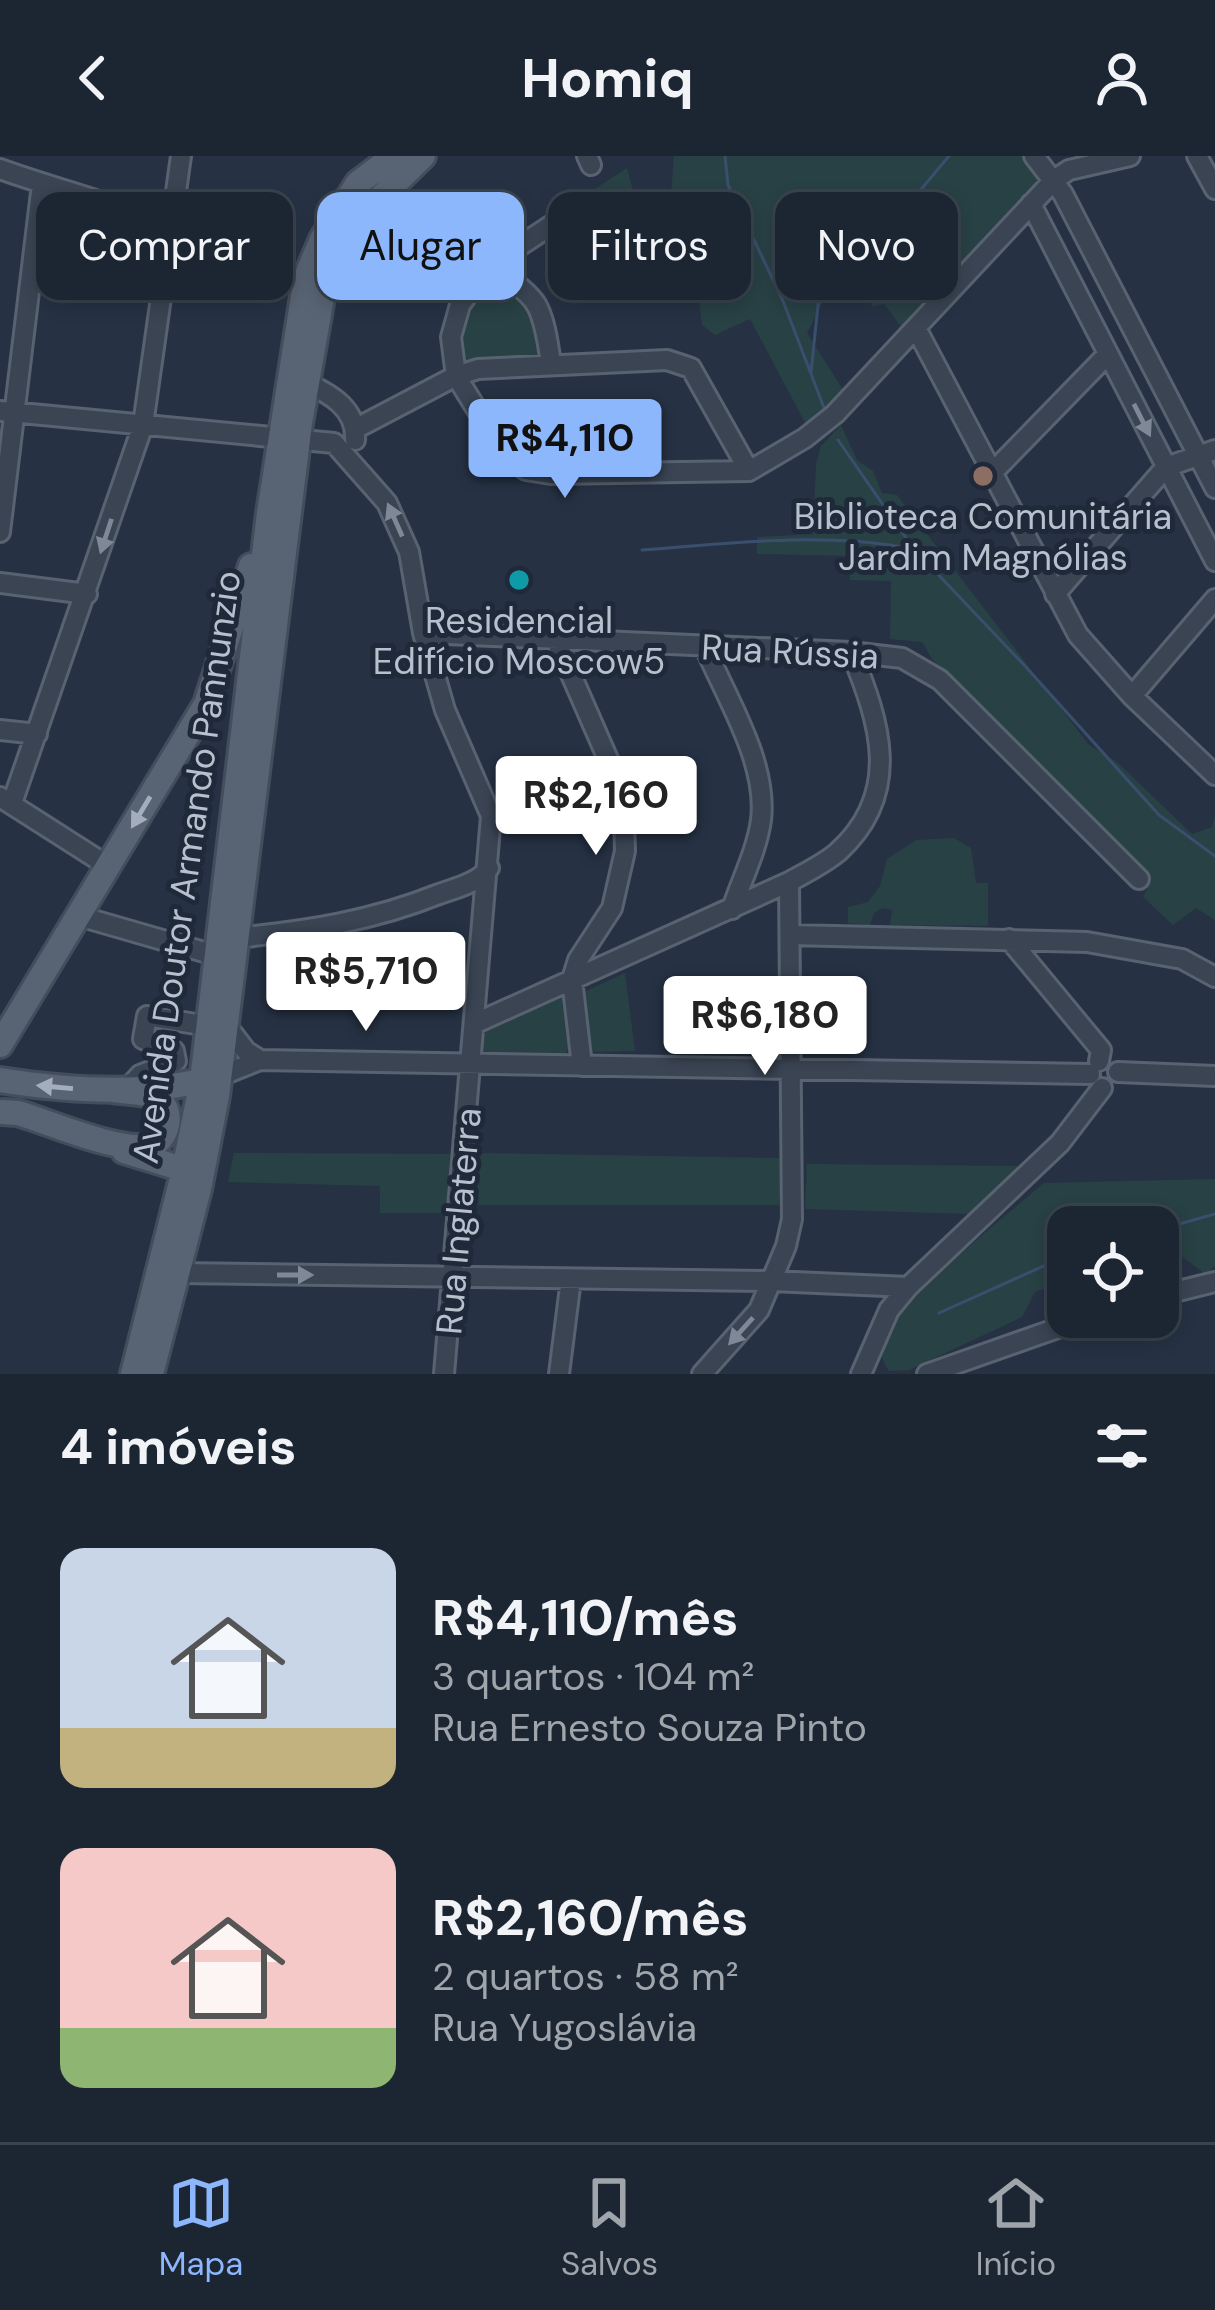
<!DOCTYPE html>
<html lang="pt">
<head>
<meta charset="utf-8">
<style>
	body { margin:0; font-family:"DM Sans",sans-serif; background:#29323f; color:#f1f3f6; height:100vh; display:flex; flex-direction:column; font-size:45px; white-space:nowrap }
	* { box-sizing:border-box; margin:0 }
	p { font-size:39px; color:#a0a5ac }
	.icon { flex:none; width:66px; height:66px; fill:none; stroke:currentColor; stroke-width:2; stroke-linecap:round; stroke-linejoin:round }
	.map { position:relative; height:1218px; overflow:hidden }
	.panel { display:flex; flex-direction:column; background:#1c2633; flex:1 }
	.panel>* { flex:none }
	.hud { position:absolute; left:36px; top:36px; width:1143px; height:108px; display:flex; gap:24px }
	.buttons { position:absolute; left:1047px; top:1050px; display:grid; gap:24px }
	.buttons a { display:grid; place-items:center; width:132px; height:132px; border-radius:24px; background:#1c2633; box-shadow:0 6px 18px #0003,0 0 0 3px #3a434e; font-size:60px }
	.price { position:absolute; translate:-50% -102px; padding:0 27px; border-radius:12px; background:#fff; color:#222; font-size:39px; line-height:78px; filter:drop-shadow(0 3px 6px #0008) }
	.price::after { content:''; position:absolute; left:50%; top:72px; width:36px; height:27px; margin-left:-18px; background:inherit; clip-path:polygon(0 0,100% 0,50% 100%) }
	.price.active { background:#8db7fd; color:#111 }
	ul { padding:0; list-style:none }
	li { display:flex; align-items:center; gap:36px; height:300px; padding:0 60px }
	li span { display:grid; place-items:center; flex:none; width:336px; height:240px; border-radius:24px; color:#555 }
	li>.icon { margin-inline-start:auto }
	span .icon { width:144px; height:144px; fill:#fffc; stroke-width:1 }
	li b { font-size:51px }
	h2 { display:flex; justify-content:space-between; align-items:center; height:144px; padding:0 60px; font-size:51px }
	.tag { padding:0 42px; border-radius:24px; background:#1c2633; box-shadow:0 6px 18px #0003,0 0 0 3px #3a434e; font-size:42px; line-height:108px }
	.tag.active { background:#8db7fd; color:#111 }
	header { display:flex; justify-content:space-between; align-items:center; height:156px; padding:0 60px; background:#1c2633; font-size:54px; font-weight:700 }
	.menu { display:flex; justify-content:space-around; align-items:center; height:168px; border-top:3px solid #3a434e; background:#1c2633; font-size:33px; color:#a0a5ac }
	.menu a { display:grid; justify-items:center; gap:6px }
	.menu .active { color:#8db7fd }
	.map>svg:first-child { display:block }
	.green { fill:#284145 }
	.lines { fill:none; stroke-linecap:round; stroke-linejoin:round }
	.stream { stroke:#3a4f6d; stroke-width:3 }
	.minor-casing { stroke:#586270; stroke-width:24 }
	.major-casing { stroke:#444d5c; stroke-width:30 }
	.minor { stroke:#3a4453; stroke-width:18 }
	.major { stroke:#586373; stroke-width:24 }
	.oneway { fill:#7f8896 }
	.oneway2 { fill:#a4adbb }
	.education-dot { fill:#8d6e63; stroke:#1f2939; stroke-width:4.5 }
	.culture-dot { fill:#0f9aa8; stroke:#1f2939; stroke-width:4.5 }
	.labels { text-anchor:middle; stroke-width:10; stroke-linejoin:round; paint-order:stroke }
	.poi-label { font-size:36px; fill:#b7c0cd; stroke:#1f2939 }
	.street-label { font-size:36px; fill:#b7c0cd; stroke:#1f2939 }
</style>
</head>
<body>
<header><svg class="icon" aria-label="back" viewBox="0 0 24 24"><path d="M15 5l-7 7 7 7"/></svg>Homiq<svg class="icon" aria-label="person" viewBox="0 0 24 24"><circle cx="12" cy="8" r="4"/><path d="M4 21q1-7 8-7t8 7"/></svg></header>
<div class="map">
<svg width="1215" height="1218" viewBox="0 0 1215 1218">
	<rect width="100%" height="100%" fill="#263244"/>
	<path class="green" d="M674 0H1025L1039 22 905 176 884 148 873 151 865 138 852 140 842 130 827 138 807 177 845 237 809 274 750 163 715 179 702 169 697 129 625 130V144H588L552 77 568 66 575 76 587 68 579 43 627 12 649 95 667 91Z
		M491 119 535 150 548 203 460 210C455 166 464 152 491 119Z
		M841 269 857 304 873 315 882 337 897 339 1089 589 1117 606 1192 678 1212 671 1215 659V764L1196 752 1173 769 1143 741 1152 724 968 540 932 503 922 486 890 483 891 425 850 424 849 400 757 398V381L813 378 816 308 821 290Z
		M954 682 971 692 976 727H988V770L890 769 892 754 882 752 874 757 870 769 848 767V751L868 746 880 730 887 703 916 684Z
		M625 817 635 895 588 896 586 835Z
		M559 839 566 843 569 890 565 900 480 896V880L488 871Z
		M234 997 450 998 446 1057H380V1030L228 1026Z
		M478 997 783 1002 779 1049H472Z
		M807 1008 1024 1010 971 1058 805 1053Z
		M1215 1023V1110L1205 1118 1168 1090 1158 1093V1071H1068V1125L1035 1136 1022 1161 909 1214 889 1215C884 1207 879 1198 882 1188 895 1147 1008 1058 1044 1027Z"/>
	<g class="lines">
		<path class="stream" d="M725 0 728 29 783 145 826 257
			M811 216 819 140 867 98 949 0
			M838 284 913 392 1025 510 1159 659 1215 700
			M642 394C731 387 821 376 909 392
			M1158 1074 1215 1058
			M939 1157 1068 1099"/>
		<defs>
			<path id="minor" d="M587 0 591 9
				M1034 0 1063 38 1215 332
				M1197 0 1215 33
				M0 13C55 33 114 47 168 70 226 94 234 121 306 121
				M1031 48 1215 405
				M369 53C407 70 522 116 538 152 546 169 548 189 551 207
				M576 53 489 110 460 149 451 181 456 220 505 299 526 314 551 318 749 315 805 282 835 258 1054 24 1069 14 1130 0
				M917 174 1078 479 1132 540 1215 619
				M305 227C330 237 357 253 355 284
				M0 255 334 287 387 347 409 396 423 477 445 554 491 660 444 1218
				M355 273 456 220 478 213 667 204 691 212 749 315
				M992 317 1108 198
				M0 376 42 28
				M0 427 87 438
				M1055 438 1166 311 1215 294
				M423 477 851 496 902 502 940 524 1139 723
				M555 482 618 626 624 663 625 695 612 752 578 804 572 823 582 910
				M704 489C726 542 768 606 761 664 757 694 741 725 732 753
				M1132 540 1215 443
				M0 574 37 578
				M0 641 108 710
				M12 647 143 269 181 0
				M79 760 204 796H225
				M790 779 1087 786 1182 803 1215 821
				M235 782C307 775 372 765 439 738 456 732 478 727 489 712
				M1009 783 1101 894 1099 905
				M476 867 789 726C805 717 824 708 838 696 903 637 880 566 851 496
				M226 869 246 895 260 904
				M1118 916 1215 920
				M220 920 260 904 1090 918
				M129 931 140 919 176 905 174 895 143 883 147 860 208 870
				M178 1117 772 1125 908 1131
				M1158 1140 1215 1126
				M559 1218 571 1123
				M702 1218 759 1154 786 1090 792 1063 789 726
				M861 1218 889 1154 908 1131 1060 987 1102 932
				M927 1218 1089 1161"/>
			<path id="major" d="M0 889 206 548 251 410
				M0 924C65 934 147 940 212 922
				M3 956 18 957C49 966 119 997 149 990 168 985 175 955 158 943 147 935 124 936 111 934
				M124 995 199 1018
				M133 1218 184 1014 202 925 269 357 306 121 322 83 358 27 394 0
				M151 1218 199 1033 217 940 300 267 324 130 345 83 369 53 423 0"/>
		</defs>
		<use href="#minor" class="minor-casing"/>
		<use href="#major" class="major-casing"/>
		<use href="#minor" class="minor"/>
		<use href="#major" class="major"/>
	</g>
	<defs><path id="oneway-solid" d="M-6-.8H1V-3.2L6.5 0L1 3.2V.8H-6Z" transform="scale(3)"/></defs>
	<g class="oneway">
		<use href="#oneway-solid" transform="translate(1142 264) rotate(63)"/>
		<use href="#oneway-solid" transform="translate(395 364) rotate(-114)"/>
		<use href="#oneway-solid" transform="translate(106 380) rotate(108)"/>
		<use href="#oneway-solid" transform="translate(295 1119)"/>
		<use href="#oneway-solid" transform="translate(741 1175) rotate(132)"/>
	</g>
	<g class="oneway2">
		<use href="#oneway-solid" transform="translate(141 656) rotate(121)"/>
		<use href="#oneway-solid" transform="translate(55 931) rotate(-175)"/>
	</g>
	<circle class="education-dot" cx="983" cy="320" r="12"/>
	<circle class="culture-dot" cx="519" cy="424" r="12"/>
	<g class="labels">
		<g class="poi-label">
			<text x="983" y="373">Biblioteca Comunitária<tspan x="983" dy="41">Jardim Magnólias</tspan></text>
			<text x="519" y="477">Residencial<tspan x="519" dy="41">Edifício Moscow5</tspan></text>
		</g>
		<g class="street-label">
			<text transform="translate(790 495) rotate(3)" y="13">Rua Rússia</text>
			<text transform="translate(186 711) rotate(-82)" y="13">Avenida Doutor Armando Pannunzio</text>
			<text transform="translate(458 1065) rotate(-85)" y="13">Rua Inglaterra</text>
		</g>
	</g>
</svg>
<div class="buttons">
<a><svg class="icon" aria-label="locate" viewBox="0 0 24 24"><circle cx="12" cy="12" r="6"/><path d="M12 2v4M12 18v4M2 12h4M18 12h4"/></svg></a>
</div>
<b class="price active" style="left:565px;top:345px">R$4,110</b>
<b class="price" style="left:596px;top:702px">R$2,160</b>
<b class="price" style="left:366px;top:878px">R$5,710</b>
<b class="price" style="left:765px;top:922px">R$6,180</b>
<div class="hud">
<a class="tag">Comprar</a>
<a class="tag active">Alugar</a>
<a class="tag">Filtros</a>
<a class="tag">Novo</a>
</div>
</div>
<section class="panel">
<h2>4 imóveis<svg class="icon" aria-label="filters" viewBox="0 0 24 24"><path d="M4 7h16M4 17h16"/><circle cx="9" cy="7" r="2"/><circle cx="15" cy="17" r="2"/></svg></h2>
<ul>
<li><span style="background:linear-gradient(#c9d6e8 75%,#c2b280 0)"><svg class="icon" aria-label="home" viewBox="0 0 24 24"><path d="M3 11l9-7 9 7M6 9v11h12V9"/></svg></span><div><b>R$4,110/mês</b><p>3 quartos · 104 m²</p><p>Rua Ernesto Souza Pinto</p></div></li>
<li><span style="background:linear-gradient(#f6c9c9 75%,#8fb573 0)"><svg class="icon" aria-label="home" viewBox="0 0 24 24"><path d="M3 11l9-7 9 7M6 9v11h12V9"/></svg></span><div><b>R$2,160/mês</b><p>2 quartos · 58 m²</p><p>Rua Yugoslávia</p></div></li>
</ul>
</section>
<nav class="menu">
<a class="active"><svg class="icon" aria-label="map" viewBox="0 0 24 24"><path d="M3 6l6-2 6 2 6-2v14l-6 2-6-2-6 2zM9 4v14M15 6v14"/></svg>Mapa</a>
<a><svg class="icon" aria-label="saved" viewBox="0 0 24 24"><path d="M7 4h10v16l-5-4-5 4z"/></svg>Salvos</a>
<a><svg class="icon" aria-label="home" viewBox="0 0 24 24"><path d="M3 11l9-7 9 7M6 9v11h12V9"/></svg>Início</a>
</nav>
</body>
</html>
